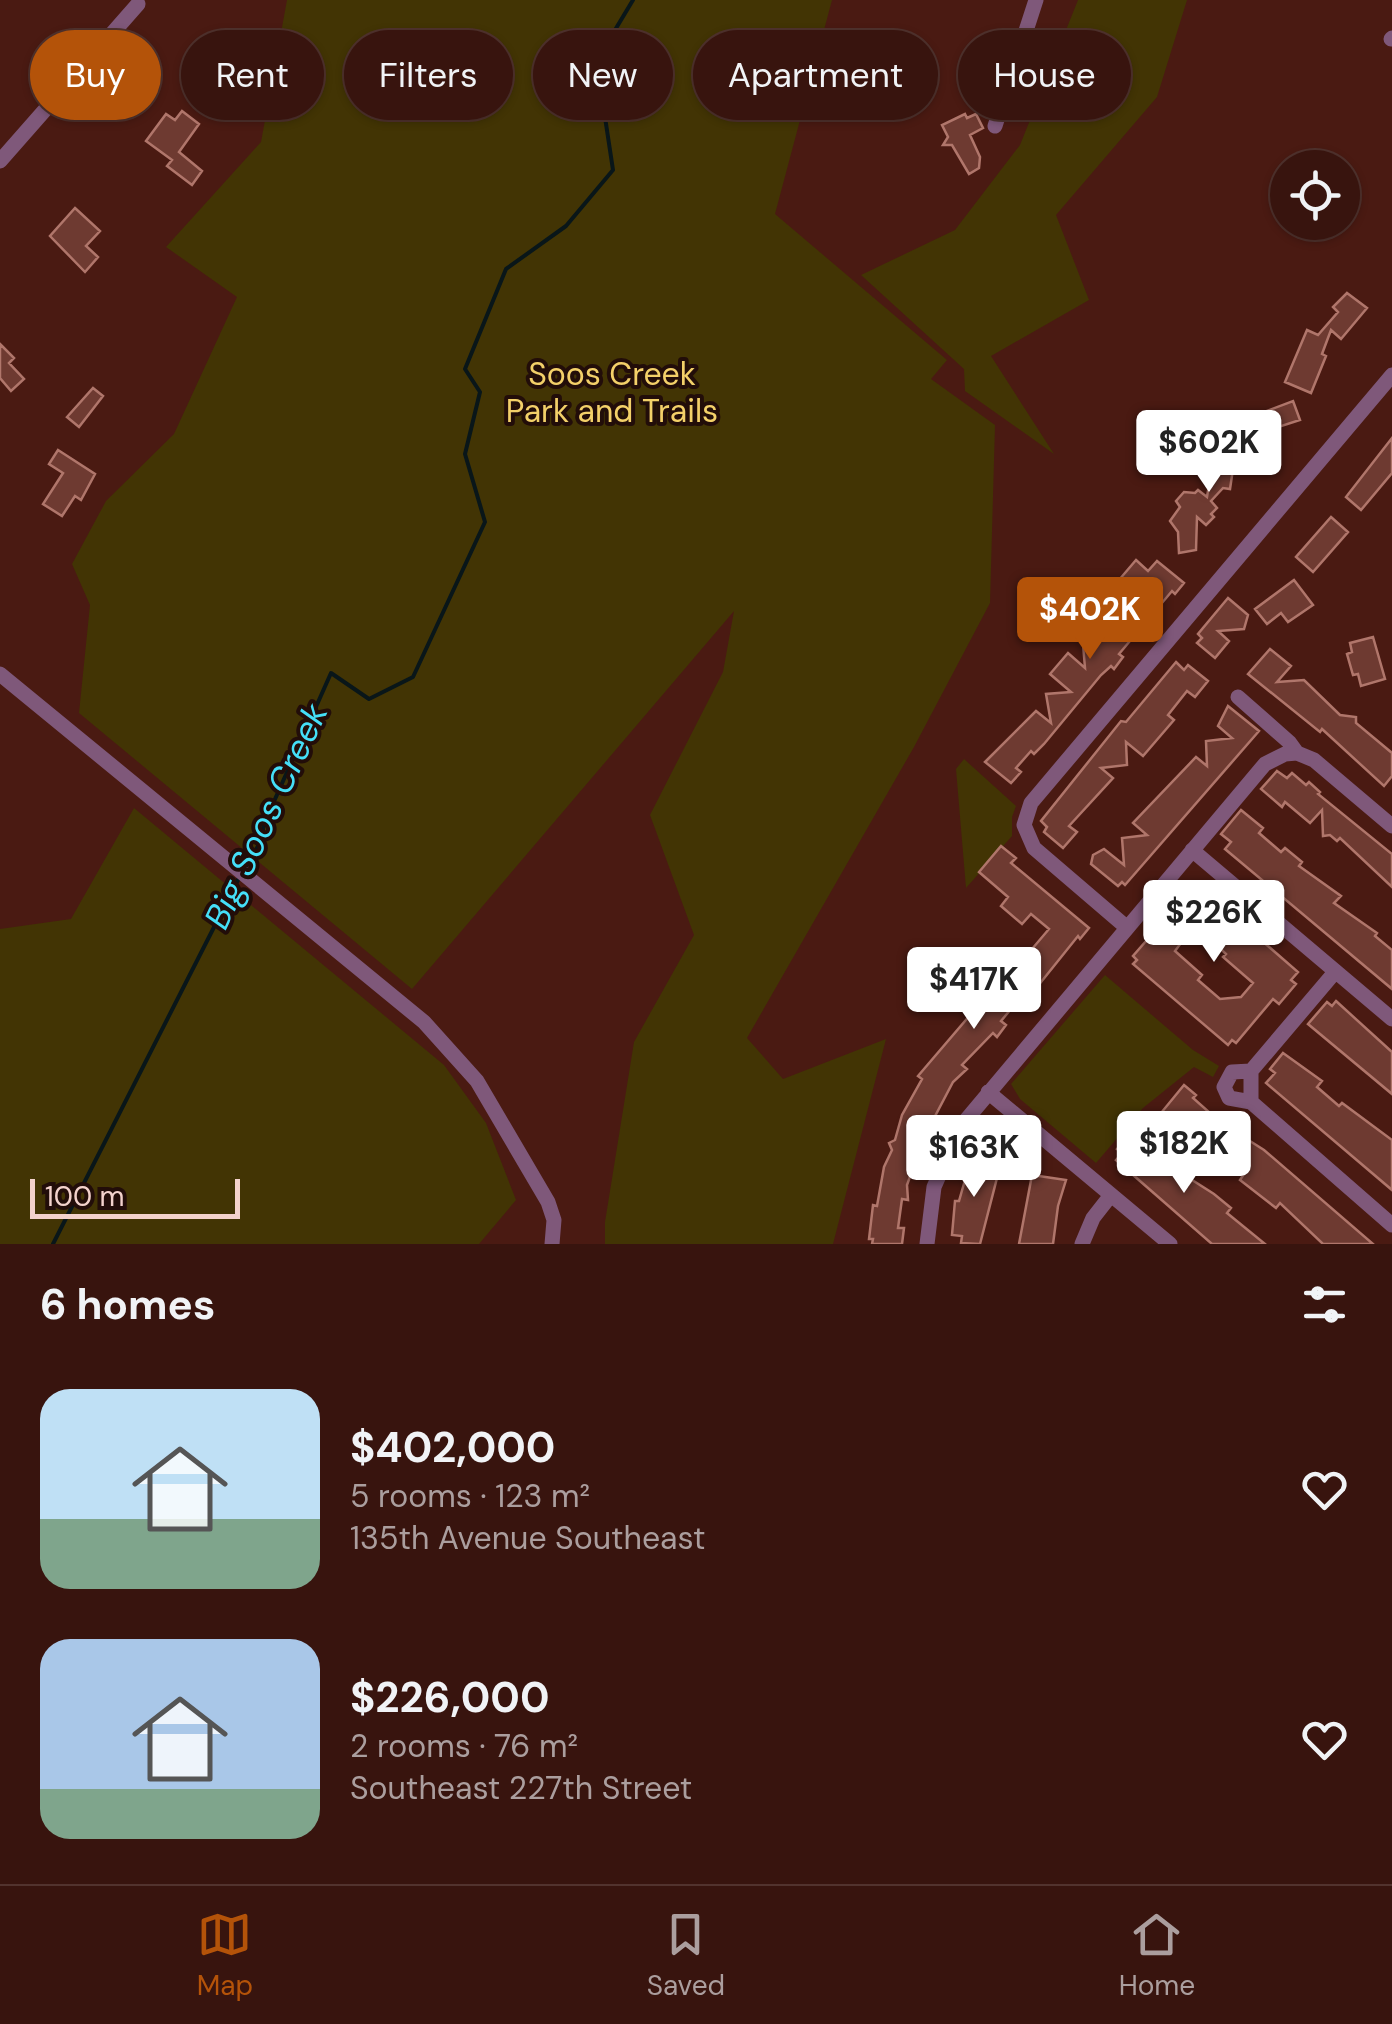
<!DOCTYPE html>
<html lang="en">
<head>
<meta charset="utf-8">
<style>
	body { margin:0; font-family:"DM Sans",sans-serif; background:#3f1d17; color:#f1f3f6; height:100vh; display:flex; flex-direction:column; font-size:38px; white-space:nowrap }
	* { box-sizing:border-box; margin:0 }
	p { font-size:32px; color:#ab9e9e }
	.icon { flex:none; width:55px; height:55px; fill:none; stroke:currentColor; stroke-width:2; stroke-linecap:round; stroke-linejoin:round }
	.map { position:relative; height:1244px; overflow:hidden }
	.sheet { display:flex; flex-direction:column; background:#38140e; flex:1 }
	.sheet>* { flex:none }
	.top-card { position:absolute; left:30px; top:30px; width:1332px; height:90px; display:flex; gap:20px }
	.buttons { position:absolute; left:1270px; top:150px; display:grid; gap:20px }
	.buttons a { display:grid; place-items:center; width:90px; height:90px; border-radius:50%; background:#38140e; box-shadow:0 2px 8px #0004,0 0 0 2px #52332e; font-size:50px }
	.scale { position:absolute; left:30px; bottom:25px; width:210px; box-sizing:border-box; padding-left:10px; border:5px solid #f3d2cc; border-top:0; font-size:28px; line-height:35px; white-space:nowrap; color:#f3d2cc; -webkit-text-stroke:8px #220d09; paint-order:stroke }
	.price { position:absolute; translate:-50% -85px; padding:0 22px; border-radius:10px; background:#fff; color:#222; font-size:32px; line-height:65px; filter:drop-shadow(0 2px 5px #0008) }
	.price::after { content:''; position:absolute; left:50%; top:60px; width:30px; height:22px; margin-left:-15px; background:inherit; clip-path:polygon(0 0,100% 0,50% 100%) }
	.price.active { background:#b45309; color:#fff }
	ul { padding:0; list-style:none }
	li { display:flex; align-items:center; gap:30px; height:250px; padding:0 40px }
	li span { display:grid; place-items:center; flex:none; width:280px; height:200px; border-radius:30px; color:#555 }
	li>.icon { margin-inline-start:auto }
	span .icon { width:120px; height:120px; fill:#fffc; stroke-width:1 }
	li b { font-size:42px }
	h2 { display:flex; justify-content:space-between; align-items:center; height:120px; padding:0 40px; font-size:42px }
	.tag { padding:0 35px; border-radius:45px; background:#38140e; box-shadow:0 2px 8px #0004,0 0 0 2px #52332e; font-size:35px; line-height:90px }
	.tag.active { background:#b45309; color:#fff }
	.tab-bar { display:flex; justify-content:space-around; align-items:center; height:140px; border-top:2px solid #52332e; background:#38140e; font-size:28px; color:#ab9e9e }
	.tab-bar a { display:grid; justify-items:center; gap:5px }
	.tab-bar .active { color:#b45309 }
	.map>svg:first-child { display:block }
	.green { fill:#423404 }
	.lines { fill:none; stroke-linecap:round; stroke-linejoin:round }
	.stream { stroke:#091619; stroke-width:4 }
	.building { fill:#6e3a31; stroke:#b0766b; stroke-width:2.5; fill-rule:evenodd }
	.street { stroke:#7f587a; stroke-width:15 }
	.labels { text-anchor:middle; stroke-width:8; stroke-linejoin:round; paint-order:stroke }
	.park-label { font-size:32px; fill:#f3d069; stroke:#220d09 }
	.water-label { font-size:35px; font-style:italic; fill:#45dff8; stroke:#220d09 }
</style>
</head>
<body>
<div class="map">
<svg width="1392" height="1244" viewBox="0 0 1392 1244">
	<rect width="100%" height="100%" fill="#4a1a12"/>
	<path class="green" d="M287 0H832L775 214 947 360 931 379 995 425 990 603 914 747 747 1038 783 1079 886 1039 833 1244H605V1222L634 1042 694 935 650 815 723 672 734 611 412 989 79 713 90 605 72 564 106 501 174 434 237 297 166 247 261 142Z
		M1078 0H1187L1157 97 1056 215 1089 300 991 356 1054 454 965 391 964 369 861 275 955 230 1020 145Z
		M964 759 1016 806 1012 817V836L966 888 956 769Z
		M134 808 444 1065 486 1123 516 1200 479 1244H0V929L71 919Z
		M1105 975 1193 1050 1219 1066 1213 1077 1194 1067 1143 1108 1096 1163 1020 1099 1011 1084Z"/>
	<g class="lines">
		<path class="stream" d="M244 870 261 841 264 824 331 673 369 699 413 677 485 522 465 454 480 392 465 369 506 269 566 226 613 170 603 104V50L633 0
			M53 1244 239 878"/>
	</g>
	<path class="building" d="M182 111 199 124 179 152 202 171 192 185 167 166 172 160 146 141 166 114 175 120Z
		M965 114 967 118 976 114 983 128 970 135 980 157 979 168 969 174 952 145H943L948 137 942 125Z
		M75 208 100 231 86 246 98 257 85 272 50 236Z
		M1347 293 1367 308 1341 339 1331 330 1322 354 1326 356 1311 393 1285 382 1307 330 1318 335 1338 312 1333 307Z
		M0 344 14 358 9 363 24 379 11 391 0 378Z
		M93 388 103 396 79 427 67 417Z
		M1293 401 1300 420 1278 427 1260 449 1244 436 1264 412Z
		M1392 438V473L1361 510 1346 497Z
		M1218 447 1257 453 1254 473 1233 469 1230 489 1223 488 1211 501 1217 508 1211 514 1214 517 1206 525 1197 517 1196 550 1179 553 1178 532 1170 521 1180 507 1176 501 1184 492 1195 493 1198 490 1207 497 1215 449Z
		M58 450 95 474 81 500 75 496 62 516 43 504 63 473 49 464Z
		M1331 517 1348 532 1313 572 1296 557Z
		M1136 560 1148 571 1157 561 1184 583 1175 594 1172 591 1119 654 1123 657 1114 669 1111 666 1101 675 1044 744 1034 754 1031 751 1016 768 1021 772 1011 783 985 762 1036 711 1051 723 1046 694 1071 692 1050 674 1068 653 1085 668 1083 644H1089L1119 607 1113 601 1126 586 1119 580Z
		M1294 580 1313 605 1288 622 1281 613 1267 624 1255 609Z
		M1228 598 1248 615 1244 629 1218 631 1229 641 1215 658 1197 643 1202 638 1198 634Z
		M1373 637 1385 679 1361 686 1358 674 1353 675 1347 654 1352 652 1350 643Z
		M1270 649 1291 666 1277 682 1304 680 1340 715 1356 717V723L1392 753V776L1384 786 1322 729 1320 732 1248 674Z
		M1176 662 1184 670 1188 665 1208 681 1195 697 1187 691 1168 715 1174 720 1143 756 1126 742 1127 765 1101 768 1113 778 1069 826 1077 832 1063 848 1044 832 1047 827 1041 821 1121 721 1126 722Z
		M1228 706 1259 731 1125 885 1122 882 1118 886 1091 864 1093 855 1104 849 1124 865 1122 838 1147 835 1133 823 1196 757 1207 766 1206 741 1232 738 1218 726Z
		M1277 771 1287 778 1292 773 1306 785 1309 782 1320 792 1318 794 1392 854V887L1340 838 1337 841 1330 835 1323 836 1322 810 1310 823 1285 802 1282 807 1261 789Z
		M1241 810 1263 828 1259 833 1281 852 1285 848 1302 862 1299 866 1341 896 1334 903 1377 933 1375 936 1392 950V989L1225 849 1231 842 1221 834Z
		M1001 846 1016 858 1011 863 1089 928 1080 939 1078 936 1021 1007 1016 1003 1001 1021 1006 1025 997 1037 993 1033 962 1065 967 1069 953 1082 933 1120 929 1118 917 1139 923 1141 907 1185 908 1200 902 1199 898 1228H904L902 1244H872L873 1239H869L873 1205 877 1206 884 1167 892 1150 889 1143 895 1140 902 1115 922 1079 918 1076 1018 959 1021 962 1049 929 1031 914 1022 924 1001 906 1008 897 979 872Z
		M1194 882 1298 972 1291 980 1296 984 1279 1004 1273 999 1236 1043 1232 1040 1228 1045 1133 964 1137 960 1133 956 1174 909 1168 904 1183 885 1188 889ZM1186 915 1226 954 1223 957 1253 983 1241 997 1220 999 1198 980 1202 975 1175 951 1181 943 1171 934Z
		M1336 1001 1392 1052V1094L1308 1024 1327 1002 1332 1006Z
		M1283 1053 1322 1081 1317 1087 1339 1106 1342 1103 1392 1140V1190L1266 1083 1275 1073 1270 1069Z
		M1184 1085 1196 1095 1193 1098 1220 1122 1264 1150 1373 1244H1323L1280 1203 1276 1208 1240 1180 1244 1174 1221 1155 1217 1160 1177 1133 1180 1130 1161 1113Z
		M990 1123 1012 1136 1000 1158 976 1144Z
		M1128 1136 1149 1152 1154 1146 1170 1160 1166 1164 1189 1184 1192 1180 1214 1194 1231 1208 1227 1213 1265 1244H1212L1116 1160 1122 1153 1117 1149Z
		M969 1155 996 1163 991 1172 998 1174 980 1244 961 1243 962 1236 952 1235 955 1201H959L965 1180 960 1178Z
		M1032 1175 1066 1180 1058 1206 1053 1244H1019Z"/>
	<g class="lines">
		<path class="street" d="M1391 39 1392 38
			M995 126 1036 0
			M0 161 138 4
			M0 674 424 1022 477 1081 548 1202 554 1220 552 1244
			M1238 697 1289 742 1297 753 1314 760 1392 826
			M1192 850 1392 1019
			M1125 926 1034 848 1024 825 1031 803 1392 375
			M988 1092 1170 1244
			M1251 1102 1392 1225
			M1251 1102V1071L1335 972
			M1251 1102 1229 1098 1224 1087 1232 1072 1251 1071
			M927 1244 934 1187 961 1126 1265 764 1285 754 1297 753
			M1082 1244 1093 1218 1111 1195"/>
	</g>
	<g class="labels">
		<g class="park-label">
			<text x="612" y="385">Soos Creek<tspan x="612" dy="37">Park and Trails</tspan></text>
		</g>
		<g class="water-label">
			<text transform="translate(266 816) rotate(-65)" y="12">Big Soos Creek</text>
		</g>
	</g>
</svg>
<div class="buttons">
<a><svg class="icon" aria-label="locate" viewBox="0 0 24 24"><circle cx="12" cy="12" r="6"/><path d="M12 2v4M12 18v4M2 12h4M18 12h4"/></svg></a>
</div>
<div class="scale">100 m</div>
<b class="price" style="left:1209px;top:495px">$602K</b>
<b class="price active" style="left:1090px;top:662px">$402K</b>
<b class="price" style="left:1214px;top:965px">$226K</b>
<b class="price" style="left:974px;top:1032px">$417K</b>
<b class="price" style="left:1184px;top:1196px">$182K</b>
<b class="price" style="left:974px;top:1200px">$163K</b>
<div class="top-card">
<a class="tag active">Buy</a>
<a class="tag">Rent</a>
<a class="tag">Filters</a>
<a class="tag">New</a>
<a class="tag">Apartment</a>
<a class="tag">House</a>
</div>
</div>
<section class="sheet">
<h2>6 homes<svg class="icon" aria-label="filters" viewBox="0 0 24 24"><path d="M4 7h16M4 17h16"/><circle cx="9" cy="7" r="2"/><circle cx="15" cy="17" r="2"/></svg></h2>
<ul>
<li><span style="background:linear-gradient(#bfe0f5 65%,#7fa58c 0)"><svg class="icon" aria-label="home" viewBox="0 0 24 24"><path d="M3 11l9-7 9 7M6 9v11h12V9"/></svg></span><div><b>$402,000</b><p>5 rooms · 123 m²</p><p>135th Avenue Southeast</p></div><svg class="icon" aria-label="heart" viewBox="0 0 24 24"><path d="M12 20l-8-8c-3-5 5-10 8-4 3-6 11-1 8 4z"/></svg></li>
<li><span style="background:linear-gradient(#a9c7e8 75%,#7fa58c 0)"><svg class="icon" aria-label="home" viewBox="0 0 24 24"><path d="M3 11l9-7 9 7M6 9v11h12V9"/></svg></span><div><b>$226,000</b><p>2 rooms · 76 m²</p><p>Southeast 227th Street</p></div><svg class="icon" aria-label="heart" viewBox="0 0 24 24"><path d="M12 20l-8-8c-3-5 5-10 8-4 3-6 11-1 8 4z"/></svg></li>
</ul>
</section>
<nav class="tab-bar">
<a class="active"><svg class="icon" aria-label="map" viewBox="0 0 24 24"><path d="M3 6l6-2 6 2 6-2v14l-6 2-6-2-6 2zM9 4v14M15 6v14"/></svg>Map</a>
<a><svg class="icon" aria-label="saved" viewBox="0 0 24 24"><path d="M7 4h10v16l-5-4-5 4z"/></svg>Saved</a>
<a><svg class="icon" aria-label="home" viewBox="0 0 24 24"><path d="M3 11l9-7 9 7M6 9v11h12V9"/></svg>Home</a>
</nav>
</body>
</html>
